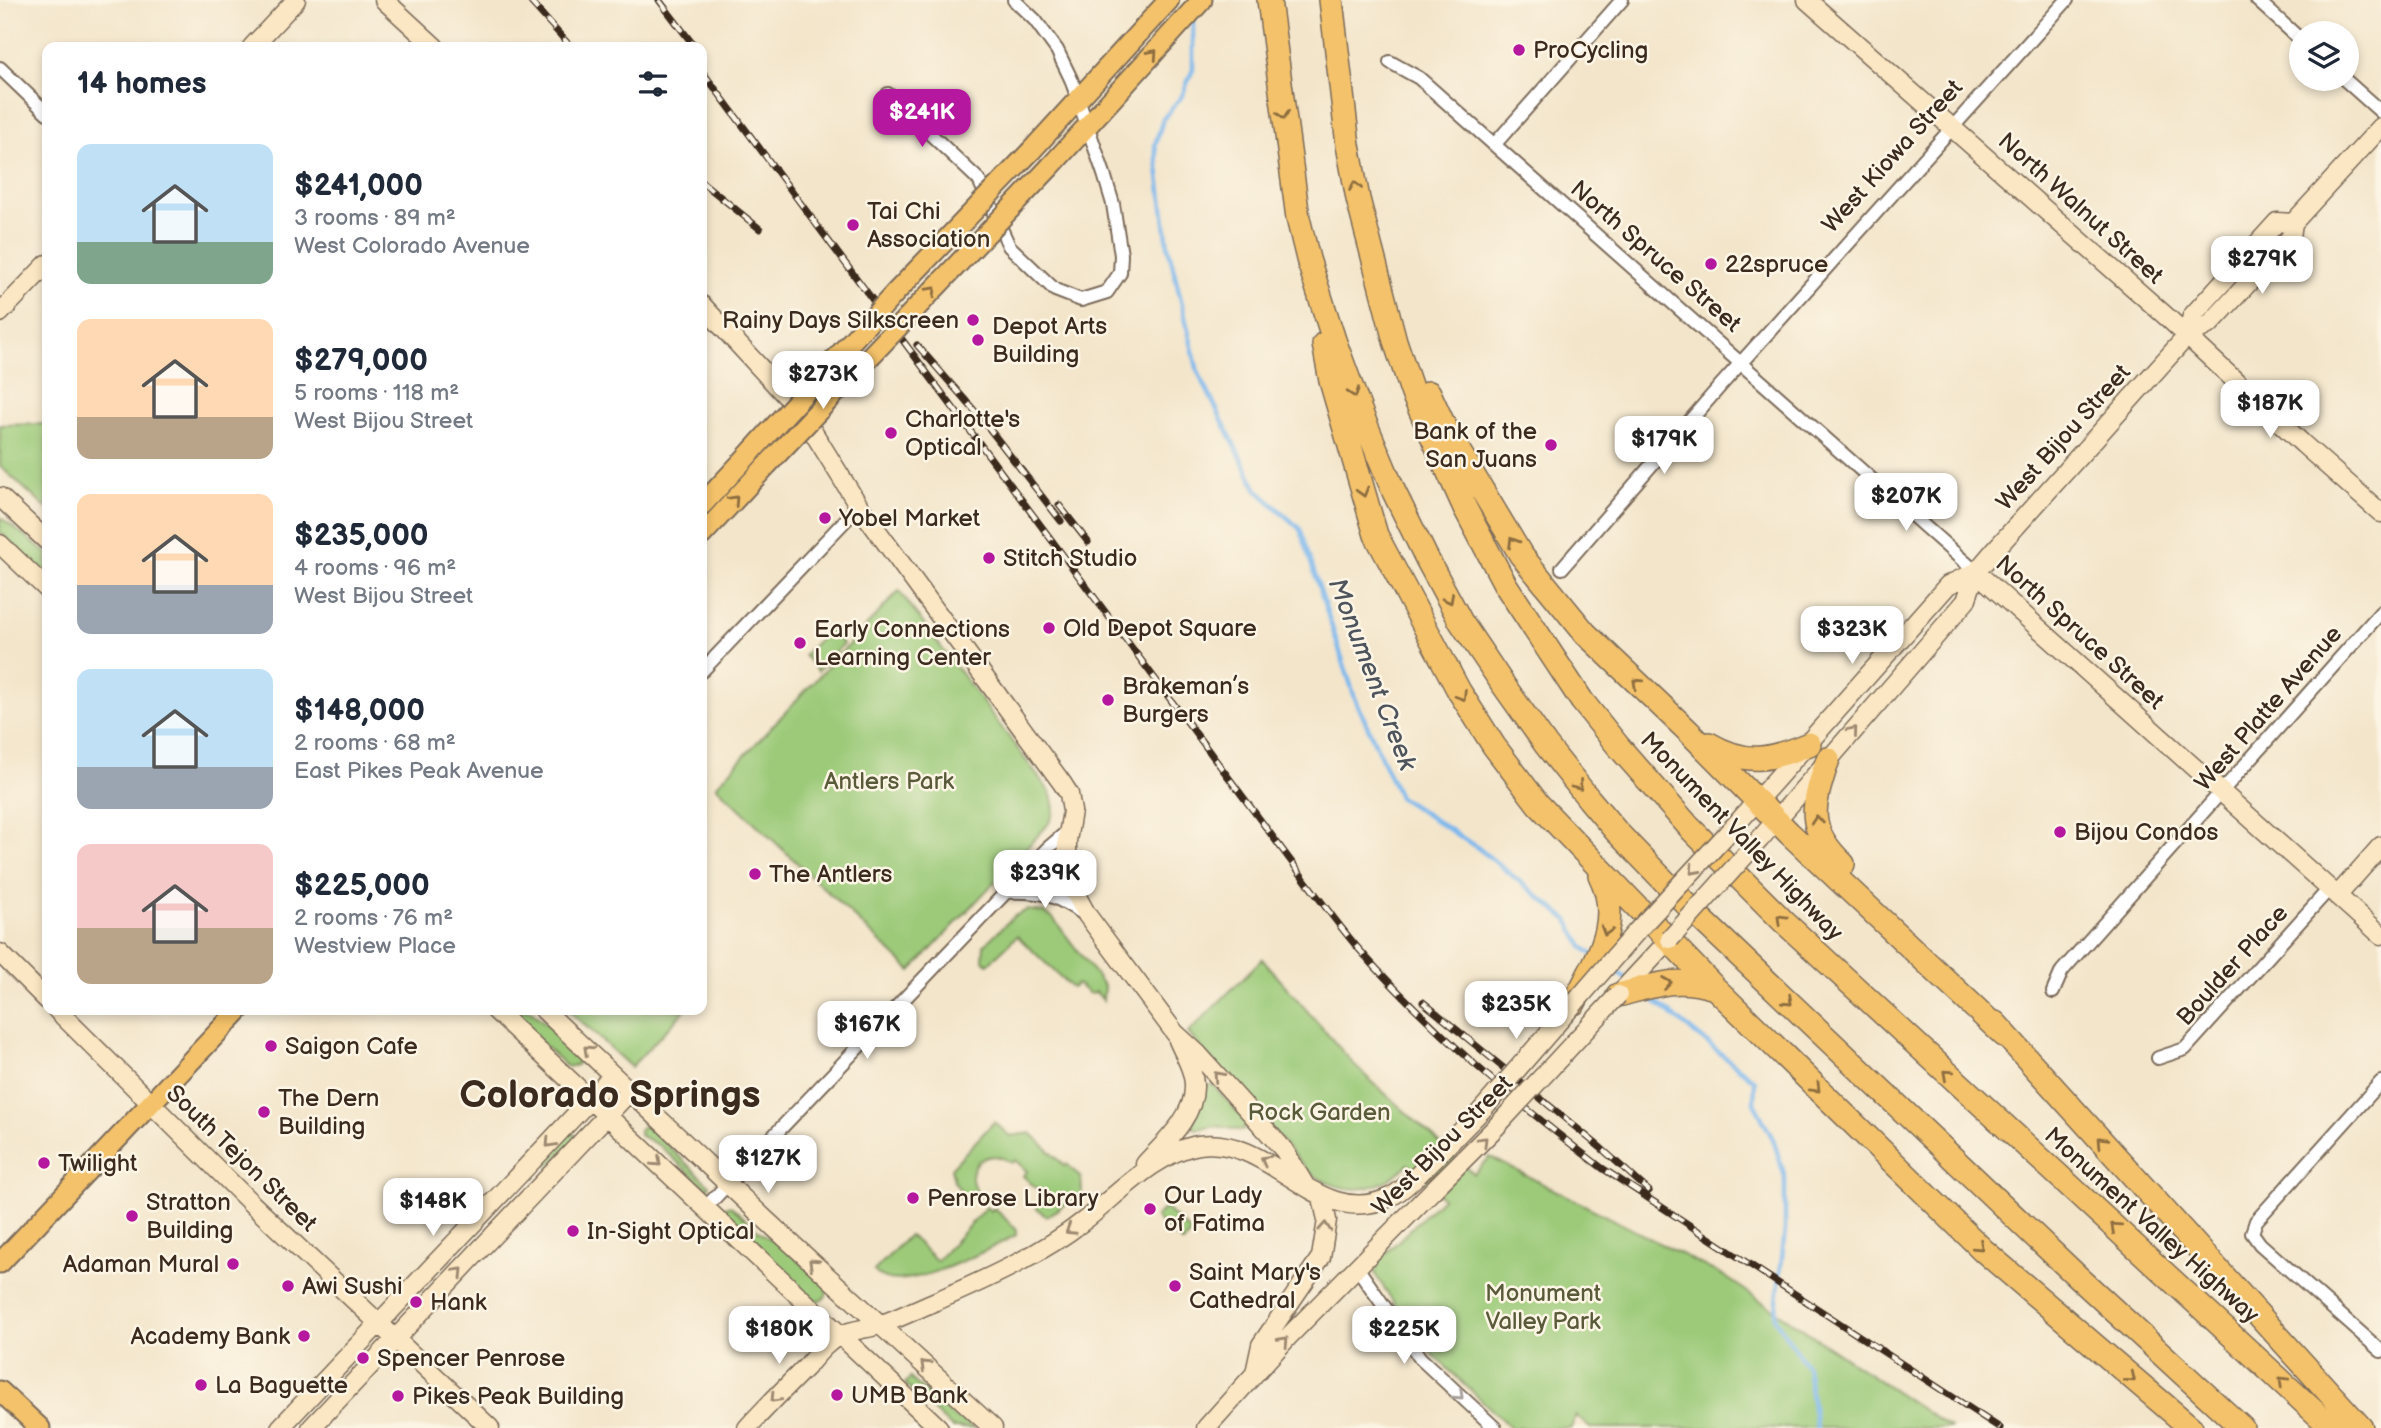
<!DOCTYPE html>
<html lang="en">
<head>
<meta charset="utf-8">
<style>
	body { margin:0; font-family:"Balsamiq Sans",sans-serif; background:#f6f6f7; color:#1f2937; height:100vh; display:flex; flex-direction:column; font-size:26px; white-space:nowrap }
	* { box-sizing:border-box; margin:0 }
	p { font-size:23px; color:#747a83 }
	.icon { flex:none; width:38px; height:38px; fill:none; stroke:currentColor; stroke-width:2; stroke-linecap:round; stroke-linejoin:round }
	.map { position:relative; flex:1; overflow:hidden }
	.details { position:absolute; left:42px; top:42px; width:665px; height:973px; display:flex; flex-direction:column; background:#fff; border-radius:14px; box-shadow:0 4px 10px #0003 }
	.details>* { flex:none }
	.tools { position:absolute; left:2289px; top:21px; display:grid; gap:14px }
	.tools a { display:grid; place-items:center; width:70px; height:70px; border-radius:50%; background:#fff; box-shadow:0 4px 10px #0003; font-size:35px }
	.price { position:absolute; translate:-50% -60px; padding:0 16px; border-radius:14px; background:#fff; color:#222; font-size:23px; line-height:46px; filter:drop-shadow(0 2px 4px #0008) }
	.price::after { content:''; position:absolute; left:50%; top:42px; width:21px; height:16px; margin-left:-10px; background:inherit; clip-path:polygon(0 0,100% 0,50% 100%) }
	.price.selected { background:#b5179e; color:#fff }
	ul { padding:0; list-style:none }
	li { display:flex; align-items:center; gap:21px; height:175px; padding:0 35px }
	li span { display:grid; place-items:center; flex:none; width:196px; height:140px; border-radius:14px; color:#555 }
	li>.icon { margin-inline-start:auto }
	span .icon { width:84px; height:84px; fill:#fffc; stroke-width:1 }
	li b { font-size:30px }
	h2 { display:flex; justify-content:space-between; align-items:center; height:84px; padding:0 35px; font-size:30px }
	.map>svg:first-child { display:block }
	.green { fill:#9cca79; stroke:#6c7a4c; stroke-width:2 }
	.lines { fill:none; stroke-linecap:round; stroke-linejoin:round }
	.stream { stroke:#7ab7ed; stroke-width:4.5 }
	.street-casing { stroke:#7b6b5a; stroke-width:16 }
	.secondary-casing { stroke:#7b6b5a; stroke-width:21 }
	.primary-casing { stroke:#7b6b5a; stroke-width:23 }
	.highway-casing { stroke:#7b6b5a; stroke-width:26 }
	.street { stroke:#fff; stroke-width:12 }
	.secondary { stroke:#fbe7c3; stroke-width:18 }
	.primary { stroke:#f4c26a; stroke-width:19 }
	.highway { stroke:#f4c26a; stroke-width:23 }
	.rail-casing { stroke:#3b2a1e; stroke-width:7 }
	.rail { stroke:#fcf5e5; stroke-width:4.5; stroke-dasharray:13; stroke-linecap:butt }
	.secondary-bridge-casing { stroke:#7b6b5a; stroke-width:21; stroke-linecap:butt }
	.primary-bridge-casing { stroke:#7b6b5a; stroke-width:23; stroke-linecap:butt }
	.secondary-bridge { stroke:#fbe7c3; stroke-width:18 }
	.primary-bridge { stroke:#f4c26a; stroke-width:19 }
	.oneway { stroke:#8e6e40 }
	.oneway2 { stroke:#9b8870 }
	.oneway3 { stroke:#a79f9a }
	.poi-dot { fill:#b5179e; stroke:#fcf5e5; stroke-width:2.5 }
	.labels { text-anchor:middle; stroke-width:5; stroke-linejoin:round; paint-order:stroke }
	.poi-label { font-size:24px; fill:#3b2a1e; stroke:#fcf5e5; text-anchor:start }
	.street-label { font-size:24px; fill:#3b2a1e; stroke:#fcf5e5 }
	.park-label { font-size:24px; fill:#585a39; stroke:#fcf5e5 }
	.water-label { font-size:26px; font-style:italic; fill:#4e545c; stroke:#fcf5e5 }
	.town-label { font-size:38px; font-weight:bold; fill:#3b2a1e; stroke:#fcf5e5 }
</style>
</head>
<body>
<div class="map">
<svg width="2381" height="1428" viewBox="0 0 2381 1428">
	<rect width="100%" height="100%" fill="#fcf5e5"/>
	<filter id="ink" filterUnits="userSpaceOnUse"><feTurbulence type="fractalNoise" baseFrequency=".0143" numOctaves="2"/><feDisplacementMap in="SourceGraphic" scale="14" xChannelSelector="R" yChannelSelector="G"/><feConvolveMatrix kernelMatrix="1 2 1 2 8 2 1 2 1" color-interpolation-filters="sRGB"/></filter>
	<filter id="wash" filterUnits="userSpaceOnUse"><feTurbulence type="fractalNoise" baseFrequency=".00686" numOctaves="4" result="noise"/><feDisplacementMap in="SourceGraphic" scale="28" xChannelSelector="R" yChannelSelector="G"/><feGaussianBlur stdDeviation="1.57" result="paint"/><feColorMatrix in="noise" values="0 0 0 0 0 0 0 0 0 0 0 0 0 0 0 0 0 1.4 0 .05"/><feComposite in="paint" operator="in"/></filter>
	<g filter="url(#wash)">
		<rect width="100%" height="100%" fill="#f3e5ca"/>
		<path class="green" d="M47 424V509L0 466V425Z
			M0 517 47 553V577L0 532Z
			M899 591 1050 792C1055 807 1056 814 1046 827L911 971 716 786Z
			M829 629 843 644 818 671 804 655Z
			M1027 910 1043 912 1053 918 1104 986 1103 1000 1096 992 1090 994 1077 984 1072 988 1017 936 988 964 983 960 984 945 1014 916Z
			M1262 959 1357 1068 1474 1174 1490 1157 1724 1276 1950 1428H1590L1576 1416 1571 1428H1511L1430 1352 1415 1335 1375 1274 1378 1261 1442 1198 1408 1164C1378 1194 1343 1197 1308 1171L1188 1033Z
			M506 1010H530L579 1053 580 1059C577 1066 574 1068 566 1066Z
			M568 1010H685L631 1067Z
			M1208 1085H1213L1246 1122V1127L1242 1131 1218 1126 1196 1129 1193 1126 1202 1088Z
			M994 1122 1010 1136 1031 1133 1065 1166 1067 1164 1081 1178 1082 1193 1046 1217 1036 1207 1045 1196 1023 1176 1027 1171 1015 1160 1011 1163C1001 1156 991 1153 979 1161 969 1172 970 1184 980 1195L976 1200 970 1195 963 1202 957 1196 961 1191 954 1181 951 1168Z
			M643 1126H647L709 1185V1187L706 1188 660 1146 639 1135V1130Z
			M572 1132 575 1135V1139L549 1166 542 1164V1160L567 1134Z
			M727 1206 732 1207 760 1232 790 1252 826 1286C828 1293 827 1297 820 1301L813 1300 723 1215 722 1211Z
			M986 1207 991 1211 994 1208 1016 1229V1235C991 1248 896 1300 874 1271L909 1235 937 1261Z
			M1165 1208 1192 1233 1183 1243 1158 1221 1156 1217Z
			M910 1378 951 1415 974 1428H952L905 1384Z"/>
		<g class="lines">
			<path class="stream" d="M1193 21V69L1182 96 1163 119 1155 145 1168 246 1198 372 1257 490 1300 529 1355 698 1399 797 1478 848 1568 920 1583 947 1592 954
				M1610 967 1626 979
				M1647 995 1755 1081 1754 1103 1773 1139 1785 1177V1231L1775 1319 1807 1367 1816 1428"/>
		</g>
	</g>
	<g filter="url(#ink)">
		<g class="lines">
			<defs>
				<path id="street" d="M2257 0 2301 40
					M1390 62 1419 78 1976 572
					M0 68 47 113
					M2344 79 2381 112
					M888 94 979 180 1009 246 1055 290 1081 300 1107 292 1120 273 1121 255 1113 204 1104 174 1071 79 1057 50 1035 20 1014 0
					M1494 145 1622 0
					M1562 568 1721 385 2067 0
					M702 671 859 506
					M1006 892C1045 891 1051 893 1084 914
					M2053 992 2062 971 2381 612
					M2158 1058 2185 1049 2329 889
					M2381 1082 2256 1221 2252 1233 2260 1244 2381 1351
					M705 1208 1048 848 1069 830
					M1356 1266 1420 1358 1495 1428"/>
				<path id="secondary" d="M384 0 435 47
					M1807 0 2168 318 2303 444 2381 513
					M252 47 296 0
					M702 305 800 411 859 506 1062 783 1069 794 1072 811 1067 841V864L1075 893 1087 915 1175 1033 1198 1054 1284 1150 1306 1187
					M0 313 47 264
					M2187 336 2192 316 2277 222 2293 223
					M0 497 47 541
					M0 544 47 589
					M1976 572 2381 935
					M1740 820 1948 585 1976 572
					M1760 839 1966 601 1976 572 1993 552 2187 336 2210 324 2291 237 2293 223 2381 127
					M2337 896 2381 846
					M0 953 47 1000
					M1618 995 1670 939
					M57 1010 252 1204 490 1428
					M495 1010 939 1428
					M544 1010 767 1221 993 1428
					M1145 1164C1164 1143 1195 1117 1194 1086 1194 1070 1184 1054 1178 1040
					M1255 1373 1261 1345 1321 1257 1327 1220 1322 1198
					M280 1428 613 1075
					M311 1428 630 1091
					M747 1428C766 1407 786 1387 806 1367 816 1356 827 1341 841 1335 854 1329 869 1329 882 1324 902 1317 921 1307 941 1299 991 1277 1042 1254 1085 1220 1117 1195 1158 1151 1199 1145 1273 1135 1318 1232 1390 1197 1401 1192 1410 1182 1419 1174
					M1206 1428 1288 1337 1434 1189"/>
				<path id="primary" d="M1031 151 1169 0
					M1050 167 1202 0
					M702 505 752 451
					M702 535 767 465
					M0 1263 239 1010
					M0 1391 40 1428"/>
				<path id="highway" d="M1269 0 1298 218 1308 259 1334 340 1361 413 1394 492 1427 559 1461 622 1502 683 1546 745 1589 799 1616 831 1699 917 2078 1277 2242 1428
					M1331 0 1348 145 1358 199 1395 341 1413 394 1465 508 1505 584 1582 701 1618 746 1691 829 1784 922 2332 1428
					M1324 344 1331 381 1376 535 1459 691 1494 746 1538 804 1715 988 1984 1251 2191 1428
					M1429 393 1446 430 1521 555 1585 633 1687 730 1789 833 2004 1035
					M1709 744C1747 766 1770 760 1809 744
					M1828 759C1813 806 1804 827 1843 864
					M1618 995C1657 985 1676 976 1715 988
					M1574 1003C1595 960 1624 923 1600 875
					M1995 1023 2361 1428"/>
			</defs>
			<use href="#street" class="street-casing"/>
			<use href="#secondary" class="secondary-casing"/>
			<use href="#primary" class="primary-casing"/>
			<use href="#highway" class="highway-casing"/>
			<use href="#street" class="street"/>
			<use href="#secondary" class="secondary"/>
			<use href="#primary" class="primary"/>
			<use href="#highway" class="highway"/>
			<defs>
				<path id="rail" d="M529 0 571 47
					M659 0 695 47
					M702 71 1308 884C1324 905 1340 927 1357 947 1430 1030 1514 1101 1602 1168L2000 1428
					M702 182 760 229
					M917 345 981 418 1061 521
					M1059 505 1088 542
					M1423 1002 1601 1148 1649 1191"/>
			</defs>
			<use href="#rail" class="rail-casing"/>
			<use href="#rail" class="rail"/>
			<defs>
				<path id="secondary-bridge" d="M1670 939 1760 839
					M1419 1174 1481 1111 1637 931 1740 820
					M1434 1189 1495 1128 1618 995"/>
				<path id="primary-bridge" d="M752 451 896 292 1031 151
					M767 465 1050 167"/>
			</defs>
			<use href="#secondary-bridge" class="secondary-bridge-casing"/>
			<use href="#primary-bridge" class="primary-bridge-casing"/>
			<use href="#secondary-bridge" class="secondary-bridge"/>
			<use href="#primary-bridge" class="primary-bridge"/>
		</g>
		<defs><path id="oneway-chevron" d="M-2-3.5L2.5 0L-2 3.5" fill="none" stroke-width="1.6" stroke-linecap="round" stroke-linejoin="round" transform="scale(1.75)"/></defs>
		<g class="oneway">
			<use href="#oneway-chevron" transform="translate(1153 54) rotate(-48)"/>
			<use href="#oneway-chevron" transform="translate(1283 115) rotate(82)"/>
			<use href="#oneway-chevron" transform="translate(1355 186) rotate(-100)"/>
			<use href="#oneway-chevron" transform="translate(932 291) rotate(-46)"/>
			<use href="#oneway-chevron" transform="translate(1354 393) rotate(70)"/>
			<use href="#oneway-chevron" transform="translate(1363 492) rotate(74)"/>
			<use href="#oneway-chevron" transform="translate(734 500) rotate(-47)"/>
			<use href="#oneway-chevron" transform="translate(1513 542) rotate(-121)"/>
			<use href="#oneway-chevron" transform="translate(1449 599) rotate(62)"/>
			<use href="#oneway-chevron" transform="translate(1637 683) rotate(-137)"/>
			<use href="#oneway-chevron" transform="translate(1462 696) rotate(58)"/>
			<use href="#oneway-chevron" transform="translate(1578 786) rotate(52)"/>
			<use href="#oneway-chevron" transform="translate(1817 820) rotate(-95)"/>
			<use href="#oneway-chevron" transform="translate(1781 919) rotate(-136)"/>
			<use href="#oneway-chevron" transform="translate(1606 931) rotate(107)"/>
			<use href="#oneway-chevron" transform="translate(1667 983) rotate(-9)"/>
			<use href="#oneway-chevron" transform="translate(1788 1001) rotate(43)"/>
			<use href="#oneway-chevron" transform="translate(1947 1074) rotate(-138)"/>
			<use href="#oneway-chevron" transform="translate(1816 1088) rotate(45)"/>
			<use href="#oneway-chevron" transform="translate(2102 1141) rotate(-133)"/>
			<use href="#oneway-chevron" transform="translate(2115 1227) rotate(-138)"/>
			<use href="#oneway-chevron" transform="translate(1979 1246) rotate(43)"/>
			<use href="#oneway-chevron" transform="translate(2131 1378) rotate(40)"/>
			<use href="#oneway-chevron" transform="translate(2283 1381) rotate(-136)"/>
		</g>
		<g class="oneway2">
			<use href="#oneway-chevron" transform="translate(1853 731) rotate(-50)"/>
			<use href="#oneway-chevron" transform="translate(1694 870) rotate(132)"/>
			<use href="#oneway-chevron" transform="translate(588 1050) rotate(-137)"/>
			<use href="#oneway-chevron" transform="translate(1218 1076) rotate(-132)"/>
			<use href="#oneway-chevron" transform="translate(1483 1141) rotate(-45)"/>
			<use href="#oneway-chevron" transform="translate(550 1143) rotate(133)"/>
			<use href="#oneway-chevron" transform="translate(1265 1160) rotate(-152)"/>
			<use href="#oneway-chevron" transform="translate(657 1162) rotate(43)"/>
			<use href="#oneway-chevron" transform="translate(1325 1227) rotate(-86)"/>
			<use href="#oneway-chevron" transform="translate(1070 1230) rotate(147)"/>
			<use href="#oneway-chevron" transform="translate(813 1263) rotate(-137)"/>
			<use href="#oneway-chevron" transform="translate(459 1272) rotate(-46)"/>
			<use href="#oneway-chevron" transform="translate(1284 1341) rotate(-47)"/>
			<use href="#oneway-chevron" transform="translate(925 1365) rotate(-137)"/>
			<use href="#oneway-chevron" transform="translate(775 1398) rotate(134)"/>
		</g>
		<use class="oneway3" href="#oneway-chevron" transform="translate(1459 1395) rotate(43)"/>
	</g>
	<g class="poi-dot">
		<circle cx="1519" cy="50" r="7"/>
		<circle cx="853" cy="225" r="7"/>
		<circle cx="1711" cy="264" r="7"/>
		<circle cx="973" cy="320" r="7"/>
		<circle cx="978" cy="340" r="7"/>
		<circle cx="891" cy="433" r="7"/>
		<circle cx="1551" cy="445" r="7"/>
		<circle cx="825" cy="518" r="7"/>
		<circle cx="989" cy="558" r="7"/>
		<circle cx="1049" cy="628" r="7"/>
		<circle cx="800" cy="643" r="7"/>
		<circle cx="1108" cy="700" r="7"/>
		<circle cx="2060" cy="832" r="7"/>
		<circle cx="755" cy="874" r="7"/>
		<circle cx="271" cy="1046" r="7"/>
		<circle cx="264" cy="1112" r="7"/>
		<circle cx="44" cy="1163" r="7"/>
		<circle cx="913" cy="1198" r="7"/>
		<circle cx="1150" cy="1209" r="7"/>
		<circle cx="132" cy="1216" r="7"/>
		<circle cx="573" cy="1231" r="7"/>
		<circle cx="233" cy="1264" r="7"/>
		<circle cx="288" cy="1286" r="7"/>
		<circle cx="1175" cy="1286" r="7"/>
		<circle cx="416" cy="1302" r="7"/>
		<circle cx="304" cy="1336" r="7"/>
		<circle cx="363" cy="1358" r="7"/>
		<circle cx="201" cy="1385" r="7"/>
		<circle cx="837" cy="1395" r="7"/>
		<circle cx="398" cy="1396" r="7"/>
	</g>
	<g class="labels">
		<g class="poi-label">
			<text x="1533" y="58">ProCycling</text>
			<text x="867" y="219">Tai Chi<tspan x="867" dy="28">Association</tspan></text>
			<text x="1725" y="272">22spruce</text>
			<text x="959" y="328" text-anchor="end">Rainy Days Silkscreen</text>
			<text x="992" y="334">Depot Arts<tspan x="992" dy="28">Building</tspan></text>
			<text x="905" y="427">Charlotte's<tspan x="905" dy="28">Optical</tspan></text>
			<text x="1537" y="439" text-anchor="end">Bank of the<tspan x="1537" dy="28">San Juans</tspan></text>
			<text x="839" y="526">Yobel Market</text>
			<text x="1003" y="566">Stitch Studio</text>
			<text x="1063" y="636">Old Depot Square</text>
			<text x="814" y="637">Early Connections<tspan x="814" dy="28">Learning Center</tspan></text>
			<text x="1122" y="694">Brakeman’s<tspan x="1122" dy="28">Burgers</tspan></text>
			<text x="2074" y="840">Bijou Condos</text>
			<text x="769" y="882">The Antlers</text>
			<text x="285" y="1054">Saigon Cafe</text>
			<text x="278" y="1106">The Dern<tspan x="278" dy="28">Building</tspan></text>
			<text x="58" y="1171">Twilight</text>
			<text x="1164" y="1203">Our Lady<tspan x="1164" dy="28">of Fatima</tspan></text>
			<text x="927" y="1206">Penrose Library</text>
			<text x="146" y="1210">Stratton<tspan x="146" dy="28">Building</tspan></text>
			<text x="587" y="1239">In-Sight Optical</text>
			<text x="219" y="1272" text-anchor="end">Adaman Mural</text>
			<text x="1189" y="1280">Saint Mary's<tspan x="1189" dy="28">Cathedral</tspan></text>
			<text x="302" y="1294">Awi Sushi</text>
			<text x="430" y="1310">Hank</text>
			<text x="290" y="1344" text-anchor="end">Academy Bank</text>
			<text x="377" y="1366">Spencer Penrose</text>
			<text x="215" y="1393">La Baguette</text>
			<text x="851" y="1403">UMB Bank</text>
			<text x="412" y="1404">Pikes Peak Building</text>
		</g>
		<g class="street-label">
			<text transform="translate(1892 156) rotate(-48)" y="8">West Kiowa Street</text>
			<text transform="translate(2081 208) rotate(42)" y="8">North Walnut Street</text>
			<text transform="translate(1656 256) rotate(41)" y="8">North Spruce Street</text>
			<text transform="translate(2063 437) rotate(-48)" y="8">West Bijou Street</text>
			<text transform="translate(2080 632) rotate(42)" y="8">North Spruce Street</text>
			<text transform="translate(2268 708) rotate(-49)" y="8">West Platte Avenue</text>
			<text transform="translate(1742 836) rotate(46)" y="8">Monument Valley Highway</text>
			<text transform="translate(2232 965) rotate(-48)" y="8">Boulder Place</text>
			<text transform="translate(1442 1145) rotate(-45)" y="8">West Bijou Street</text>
			<text transform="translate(242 1158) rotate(44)" y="8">South Tejon Street</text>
			<text transform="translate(2152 1225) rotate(42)" y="8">Monument Valley Highway</text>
		</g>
		<g class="park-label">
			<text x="889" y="789">Antlers Park</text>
			<text x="1319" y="1120">Rock Garden</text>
			<text x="1543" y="1301">Monument<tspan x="1543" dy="28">Valley Park</tspan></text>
		</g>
		<g class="water-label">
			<text transform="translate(1373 674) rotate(69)" y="9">Monument Creek</text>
		</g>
		<g class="town-label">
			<text x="610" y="1107">Colorado Springs</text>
		</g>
	</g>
</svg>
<div class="tools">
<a><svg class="icon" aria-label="layers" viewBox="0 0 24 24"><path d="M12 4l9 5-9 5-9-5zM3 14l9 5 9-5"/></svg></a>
</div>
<b class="price selected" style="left:922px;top:149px">$241K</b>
<b class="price" style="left:2262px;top:296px">$279K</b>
<b class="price" style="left:823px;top:411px">$273K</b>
<b class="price" style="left:2270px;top:440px">$187K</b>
<b class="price" style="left:1664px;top:476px">$179K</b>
<b class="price" style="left:1906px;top:533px">$207K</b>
<b class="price" style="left:1852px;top:666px">$323K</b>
<b class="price" style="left:1045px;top:910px">$239K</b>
<b class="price" style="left:1516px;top:1041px">$235K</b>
<b class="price" style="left:867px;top:1061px">$167K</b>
<b class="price" style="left:768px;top:1195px">$127K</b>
<b class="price" style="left:433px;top:1238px">$148K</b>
<b class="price" style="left:779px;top:1366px">$180K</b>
<b class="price" style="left:1404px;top:1366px">$225K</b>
<section class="details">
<h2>14 homes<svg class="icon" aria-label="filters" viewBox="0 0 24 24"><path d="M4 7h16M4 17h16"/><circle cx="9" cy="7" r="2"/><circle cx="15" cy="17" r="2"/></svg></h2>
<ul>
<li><span style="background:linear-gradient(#bfe0f5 70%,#7fa58c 0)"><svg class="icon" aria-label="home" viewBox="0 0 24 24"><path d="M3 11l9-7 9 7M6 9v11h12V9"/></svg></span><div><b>$241,000</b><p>3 rooms · 89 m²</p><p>West Colorado Avenue</p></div></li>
<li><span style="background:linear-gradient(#ffd9b3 70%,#b9a48a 0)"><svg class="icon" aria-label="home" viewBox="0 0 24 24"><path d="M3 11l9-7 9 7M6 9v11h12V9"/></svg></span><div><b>$279,000</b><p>5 rooms · 118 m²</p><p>West Bijou Street</p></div></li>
<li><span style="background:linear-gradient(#ffd9b3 65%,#9aa5b1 0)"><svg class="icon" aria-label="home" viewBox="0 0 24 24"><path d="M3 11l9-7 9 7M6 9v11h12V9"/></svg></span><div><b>$235,000</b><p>4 rooms · 96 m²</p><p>West Bijou Street</p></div></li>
<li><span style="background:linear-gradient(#bfe0f5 70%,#9aa5b1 0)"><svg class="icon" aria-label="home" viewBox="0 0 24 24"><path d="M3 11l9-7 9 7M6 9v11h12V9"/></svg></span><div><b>$148,000</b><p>2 rooms · 68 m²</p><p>East Pikes Peak Avenue</p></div></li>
<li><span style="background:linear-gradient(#f6c9c9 60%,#b9a48a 0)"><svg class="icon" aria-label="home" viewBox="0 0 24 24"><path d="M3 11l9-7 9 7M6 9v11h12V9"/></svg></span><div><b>$225,000</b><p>2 rooms · 76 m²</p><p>Westview Place</p></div></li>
</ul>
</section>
</div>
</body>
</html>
